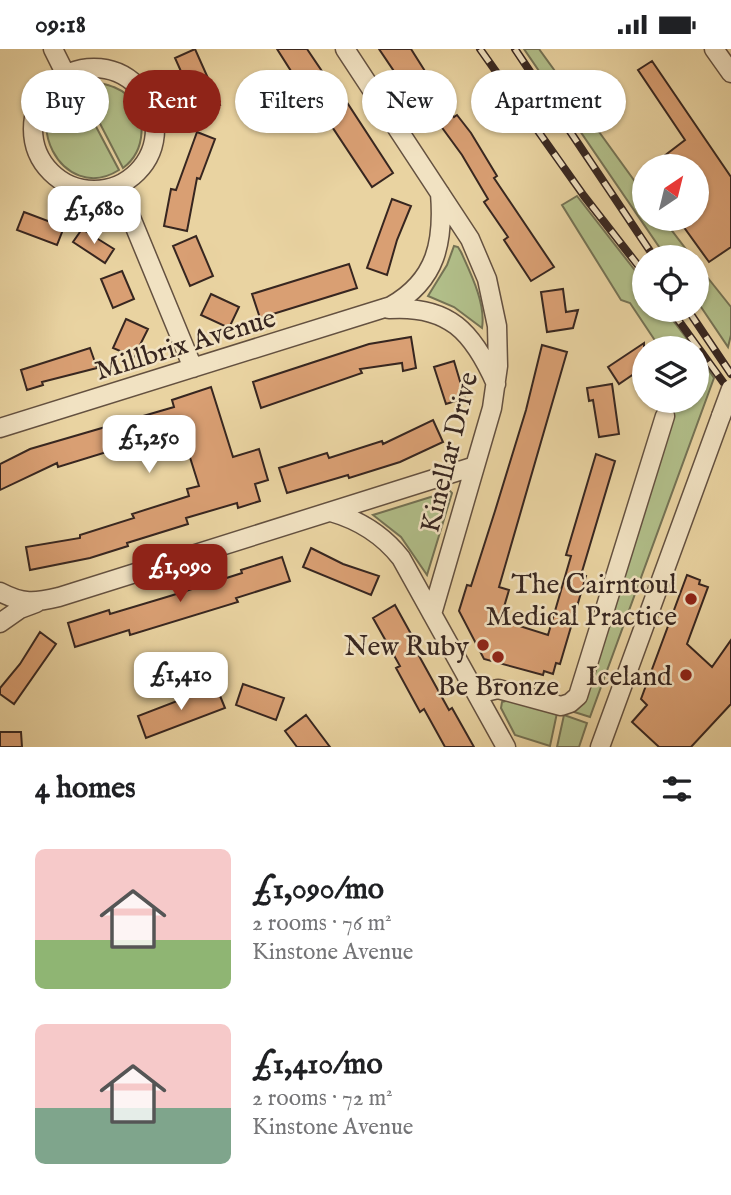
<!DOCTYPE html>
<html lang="en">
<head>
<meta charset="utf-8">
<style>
	body { margin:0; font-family:"IM FELL English",serif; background:#f6f6f6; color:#202124; height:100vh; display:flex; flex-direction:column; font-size:26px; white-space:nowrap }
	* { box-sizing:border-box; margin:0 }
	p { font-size:23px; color:#757577 }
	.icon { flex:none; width:38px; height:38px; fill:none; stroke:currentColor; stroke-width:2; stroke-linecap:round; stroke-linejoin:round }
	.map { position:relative; height:698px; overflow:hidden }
	.panel { display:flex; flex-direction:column; background:#fff; flex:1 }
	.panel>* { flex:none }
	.guide { position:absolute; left:21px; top:21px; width:690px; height:63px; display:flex; gap:14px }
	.needle { width:46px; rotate:35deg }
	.tools { position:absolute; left:632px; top:105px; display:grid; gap:14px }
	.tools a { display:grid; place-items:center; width:77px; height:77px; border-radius:50%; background:#fff; box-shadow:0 2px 5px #0004; font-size:35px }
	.price { position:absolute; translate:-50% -60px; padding:0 16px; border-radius:14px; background:#fff; color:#222; font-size:23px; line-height:46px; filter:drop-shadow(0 2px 4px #0008) }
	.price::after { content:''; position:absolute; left:50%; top:42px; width:21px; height:16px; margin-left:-10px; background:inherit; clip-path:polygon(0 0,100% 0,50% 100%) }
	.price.current { background:#8f2418; color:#fff }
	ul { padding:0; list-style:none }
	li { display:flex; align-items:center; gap:21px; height:175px; padding:0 35px }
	li span { display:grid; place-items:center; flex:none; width:196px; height:140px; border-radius:10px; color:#555 }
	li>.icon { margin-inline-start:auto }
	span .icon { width:84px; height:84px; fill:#fffc; stroke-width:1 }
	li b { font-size:30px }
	h2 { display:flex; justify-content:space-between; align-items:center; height:84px; padding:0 35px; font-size:30px }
	.chip { padding:0 24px; border-radius:32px; background:#fff; box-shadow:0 2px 5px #0004; font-size:24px; line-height:63px }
	.chip.current { background:#8f2418; color:#fff }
	.status { display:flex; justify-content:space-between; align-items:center; height:49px; padding:0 35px; background:#fff; direction:ltr }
	.status svg { height:19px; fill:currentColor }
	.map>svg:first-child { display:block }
	.green { fill:#b1be89; stroke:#747254; stroke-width:2 }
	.building { fill:#d99f73; stroke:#372620; stroke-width:2 }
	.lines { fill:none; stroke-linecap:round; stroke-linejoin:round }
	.minor-casing { stroke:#645140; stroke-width:21 }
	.minor { stroke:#f1e2c2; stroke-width:18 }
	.rail-casing { stroke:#372620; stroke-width:8 }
	.rail { stroke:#f1e2c2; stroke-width:5; stroke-dasharray:16; stroke-linecap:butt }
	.minor-bridge-casing { stroke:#645140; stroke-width:21; stroke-linecap:butt }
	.minor-bridge { stroke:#f1e2c2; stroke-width:18 }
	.poi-dot { fill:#8f2418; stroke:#f1e2c2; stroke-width:2.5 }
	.labels { text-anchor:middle; stroke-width:5; stroke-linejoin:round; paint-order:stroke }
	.street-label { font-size:28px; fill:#372620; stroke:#f1e2c2 }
	.poi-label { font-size:28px; fill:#372620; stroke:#f1e2c2; text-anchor:end }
</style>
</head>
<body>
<div class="status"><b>09:18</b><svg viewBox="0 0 49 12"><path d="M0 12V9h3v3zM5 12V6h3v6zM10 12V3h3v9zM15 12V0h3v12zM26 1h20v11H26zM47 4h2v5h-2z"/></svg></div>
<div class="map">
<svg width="731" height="698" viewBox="0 0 731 698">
	<rect width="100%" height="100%" fill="#e9d3a1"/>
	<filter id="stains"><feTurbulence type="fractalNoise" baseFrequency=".00286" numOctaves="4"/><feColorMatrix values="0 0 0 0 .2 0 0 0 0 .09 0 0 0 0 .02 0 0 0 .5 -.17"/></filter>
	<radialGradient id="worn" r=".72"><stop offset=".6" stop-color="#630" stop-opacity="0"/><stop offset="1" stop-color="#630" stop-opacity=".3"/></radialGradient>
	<path class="green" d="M524 0H539L644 145V170H663L692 208H666Z
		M97 33C108 36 118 38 127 46 148 66 146 102 123 119L80 36Z
		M75 38 119 121C62 157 14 62 75 38Z
		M577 147 644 233V261H665L694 299H660L630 254 621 251 562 156Z
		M454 197 458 198 461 203C471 225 486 255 482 279L454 258 428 247 447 216Z
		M696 214 731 258V286L728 298 697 252Z
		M697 303 714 329 590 668 568 661 677 352H696Z
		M450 442 452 444 427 526 401 488 373 466Z
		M509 651 557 664 550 697 515 686 501 659 502 653Z
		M564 666 587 674 579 698H557Z"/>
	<path class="building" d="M195 0 220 56 200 65 175 9Z
		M277 0H307L328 31 331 29 393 124 372 138 301 31 298 33Z
		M379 0H411L454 68 457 66 471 84 497 127 494 129 554 218 531 232 504 191 508 188 484 153 488 150 462 106 432 65 429 68 405 32 402 34Z
		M652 12 731 128V198L709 213 678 170H696V117H651L685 91 638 21Z
		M197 83 215 90 200 130 197 129 187 182 164 177 171 140 176 141Z
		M392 150 411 157 397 191 387 226 367 219Z
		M24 163 64 178 57 196 17 181Z
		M82 180 114 200 105 214 73 193Z
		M196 187 213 227 190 237 173 197Z
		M349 215 357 239 260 269 252 245Z
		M122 222 134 250 113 259 101 230Z
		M563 240 566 263 578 261 573 279 547 283 541 243Z
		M211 245 239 258 229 279 201 266Z
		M126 270 148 280 134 308 113 299Z
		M411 288 416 319 403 322 402 314 360 320 362 324 261 359 253 333 369 295Z
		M644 294V318L619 335 608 318Z
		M542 296 567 303 499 538 509 541 504 558 513 575 548 586 571 507 566 506 596 405 615 412 581 526 586 527 560 615 556 614 553 625 544 622 543 626 484 610 459 562 467 536 471 537 495 462 526 361Z
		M90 299 97 319 42 333 43 336 27 341 21 321Z
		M454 312 465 349 446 355 434 318Z
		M612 335 619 385 599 388 593 351 589 352 587 339Z
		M211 338 233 408 259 400 268 431 255 435 260 452 238 459 237 454 186 469 188 475 127 494 128 497 90 509 30 521 26 498 80 489V486L134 469 132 465 189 447 187 440 199 437 182 383 114 405 113 401 58 418 57 414 0 441V415L30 400 174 358 172 351Z
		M433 371 443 393 400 413 349 429 348 426 287 444 279 419 327 404 329 409 382 392 383 395Z
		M311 499 343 515 379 527 371 546 303 518Z
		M282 508 290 532 236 549 238 553 130 586 129 581 75 598 68 574 109 561 110 565 170 547 242 524 241 521Z
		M687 526 700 531 699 535 708 538 687 595 712 618 731 591V655L691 698H659L632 673 647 656 641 650Z
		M395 556 416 594 413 596 449 661 452 659 474 698H445L424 660 420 663 396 619 400 617 373 569Z
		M40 583 56 595 14 655 0 645V639L20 615Z
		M243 635 284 649 276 671 236 656Z
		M216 637 225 659 146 689 138 667Z
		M306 666 330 698H297L285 682Z
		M0 683H21L22 698H0Z"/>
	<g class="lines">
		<defs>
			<path id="minor" d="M53 0 66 26
				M345 0 470 190 487 230 497 277 498 317 492 359 432 565
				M714 0 731 24
				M33 80a61 61 0 1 1 122 0a61 61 0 1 1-122 0Z
				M118 137 193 319
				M389 260C449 256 473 283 496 335
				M0 379 391 257C437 231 444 192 440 144
				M331 463C359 471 383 486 401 509L506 698
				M0 543C23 555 34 554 59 548L475 417
				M0 574 20 560 36 554
				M477 645 498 640 561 657 570 654 578 647 665 367
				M600 698 721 367"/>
		</defs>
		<use href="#minor" class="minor-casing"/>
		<use href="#minor" class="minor"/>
		<defs>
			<path id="rail" d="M480 0 584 147 644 224
				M515 0 654 208
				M671 261 731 344
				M688 261 731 325"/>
		</defs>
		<use href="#rail" class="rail-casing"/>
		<use href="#rail" class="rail"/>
		<defs>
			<path id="minor-bridge" d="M721 367 731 340"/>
		</defs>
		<use href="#minor-bridge" class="minor-bridge-casing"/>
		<use href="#minor-bridge" class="minor-bridge"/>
	</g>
	<g class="poi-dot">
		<circle cx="691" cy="550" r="7"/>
		<circle cx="483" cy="596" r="7"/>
		<circle cx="498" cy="608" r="7"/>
		<circle cx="686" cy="626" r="7"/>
	</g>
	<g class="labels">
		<g class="street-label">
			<text transform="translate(185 294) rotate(-17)" y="10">Millbrix Avenue</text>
			<text transform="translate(448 403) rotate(-76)" y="10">Kinellar Drive</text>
		</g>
		<g class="poi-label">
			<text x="677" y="544">The Cairntoul<tspan x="677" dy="32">Medical Practice</tspan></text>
			<text x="469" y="606">New Ruby</text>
			<text x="672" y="636">Iceland</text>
			<text x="498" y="646" text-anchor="middle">Be Bronze</text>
		</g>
	</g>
	<rect width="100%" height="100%" filter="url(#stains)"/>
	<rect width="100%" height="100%" fill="url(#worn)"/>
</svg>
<div class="tools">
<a><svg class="needle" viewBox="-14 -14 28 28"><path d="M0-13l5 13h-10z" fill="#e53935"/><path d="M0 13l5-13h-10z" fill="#757577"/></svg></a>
<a><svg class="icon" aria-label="locate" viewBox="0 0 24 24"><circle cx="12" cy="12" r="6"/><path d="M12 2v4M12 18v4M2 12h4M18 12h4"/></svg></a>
<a><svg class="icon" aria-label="layers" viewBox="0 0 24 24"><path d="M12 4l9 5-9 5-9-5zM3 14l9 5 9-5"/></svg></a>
</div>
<b class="price" style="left:94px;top:197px">£1,680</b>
<b class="price" style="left:149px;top:426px">£1,250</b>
<b class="price current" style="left:180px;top:555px">£1,090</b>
<b class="price" style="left:181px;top:663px">£1,410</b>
<div class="guide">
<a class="chip">Buy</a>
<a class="chip current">Rent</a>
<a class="chip">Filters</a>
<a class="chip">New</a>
<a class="chip">Apartment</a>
</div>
</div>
<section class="panel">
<h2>4 homes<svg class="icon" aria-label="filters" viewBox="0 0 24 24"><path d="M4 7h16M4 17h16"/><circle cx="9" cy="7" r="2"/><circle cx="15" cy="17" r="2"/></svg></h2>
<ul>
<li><span style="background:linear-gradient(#f6c9c9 65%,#8fb573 0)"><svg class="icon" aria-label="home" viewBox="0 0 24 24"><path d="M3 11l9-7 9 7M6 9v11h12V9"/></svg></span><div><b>£1,090/mo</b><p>2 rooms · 76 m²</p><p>Kinstone Avenue</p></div></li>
<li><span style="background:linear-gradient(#f6c9c9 60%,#7fa58c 0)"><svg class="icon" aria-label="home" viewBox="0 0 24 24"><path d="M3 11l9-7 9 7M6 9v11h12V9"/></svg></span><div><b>£1,410/mo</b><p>2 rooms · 72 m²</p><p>Kinstone Avenue</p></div></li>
</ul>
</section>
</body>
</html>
